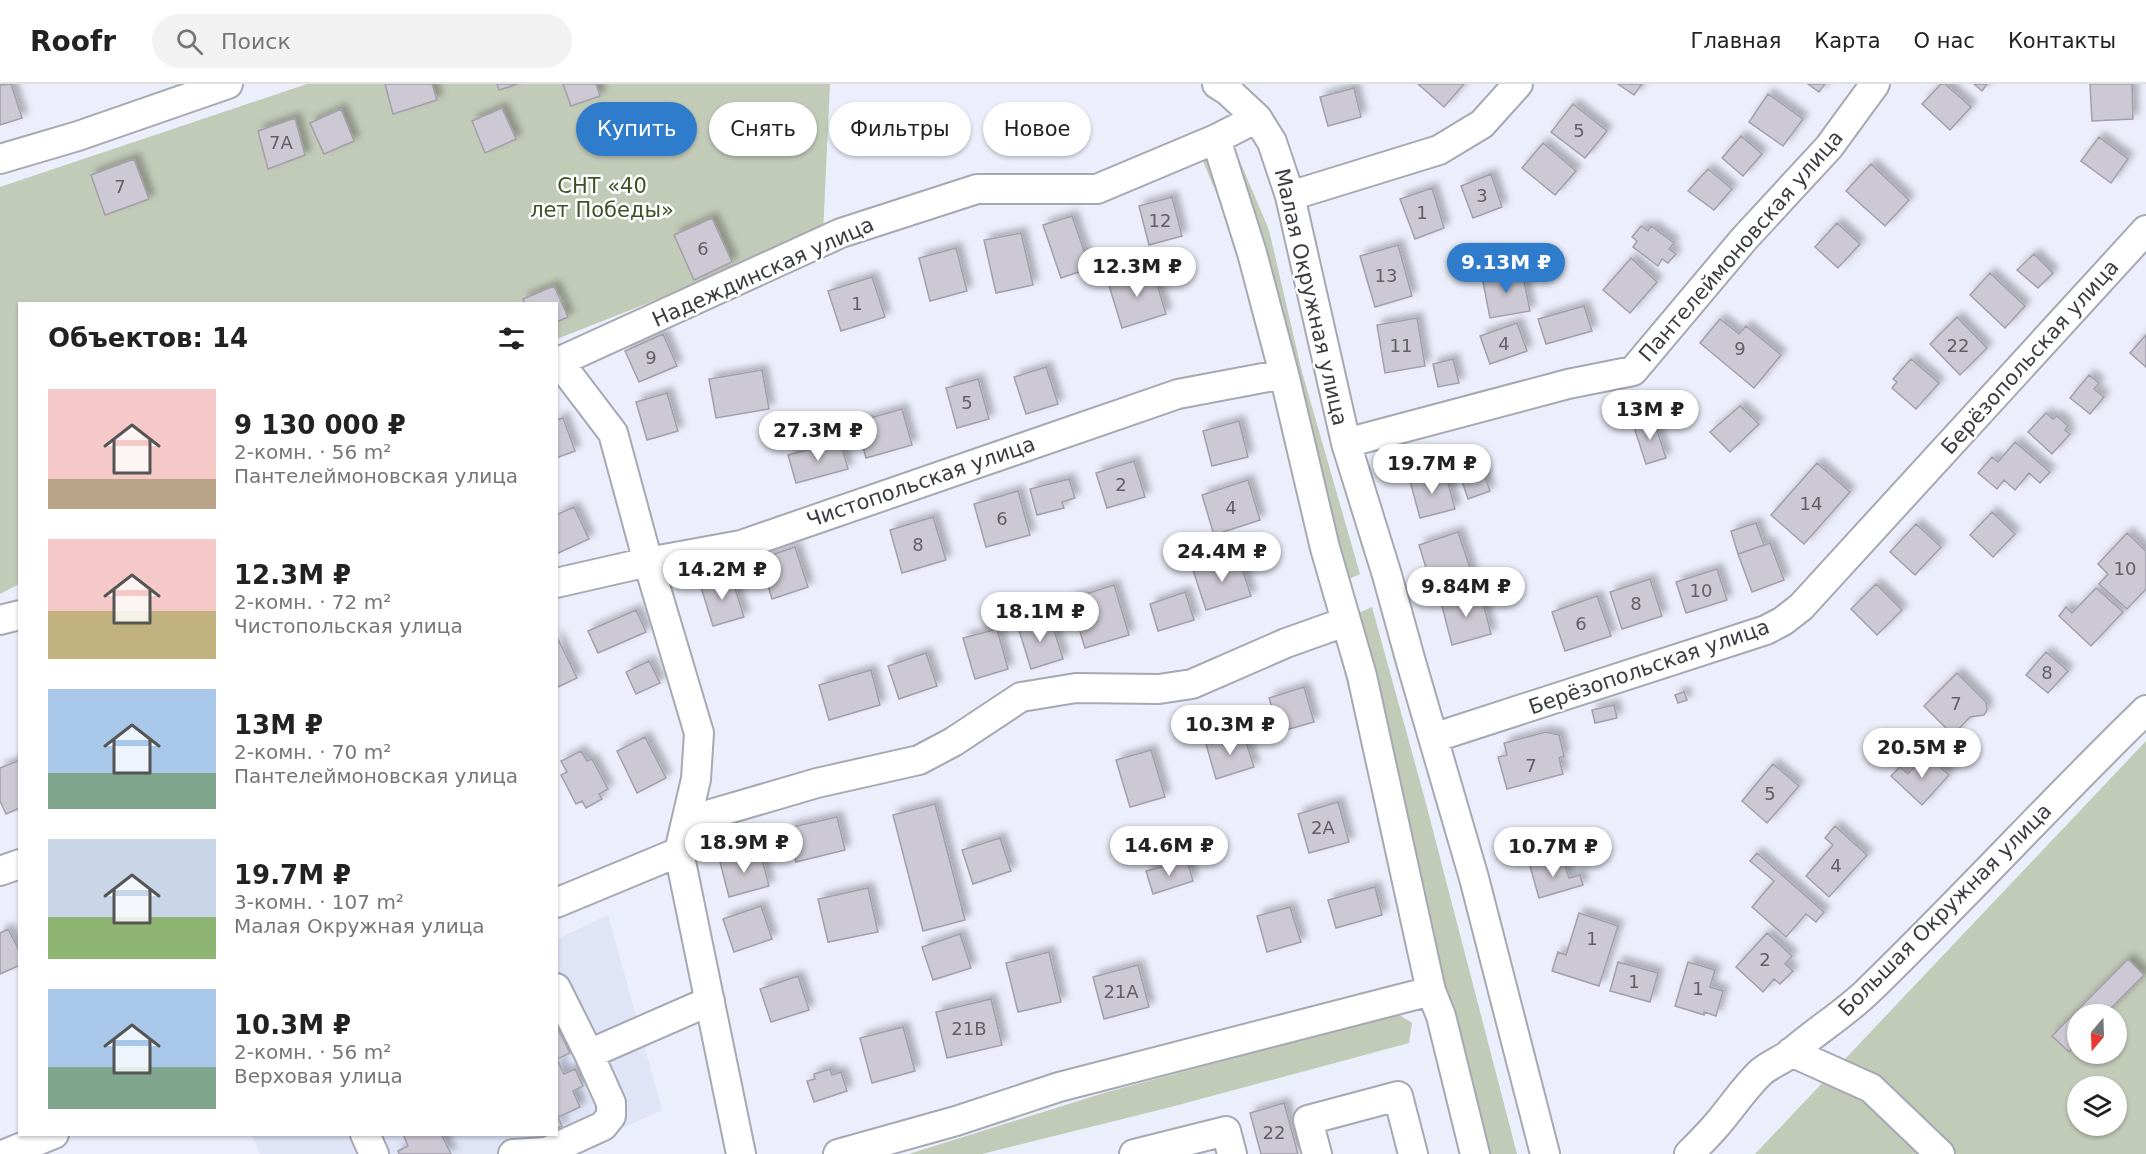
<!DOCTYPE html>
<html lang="ru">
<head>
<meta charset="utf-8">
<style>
	body { margin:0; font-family:"DejaVu Sans",sans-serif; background:#f2f2f2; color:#222; height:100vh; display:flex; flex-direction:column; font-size:22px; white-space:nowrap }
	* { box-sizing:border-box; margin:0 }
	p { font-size:20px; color:#767676 }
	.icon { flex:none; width:33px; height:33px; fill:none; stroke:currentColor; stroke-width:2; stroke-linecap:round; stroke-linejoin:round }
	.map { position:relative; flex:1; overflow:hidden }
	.details { position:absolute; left:18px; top:218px; width:540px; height:834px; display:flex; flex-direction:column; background:#fff; border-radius:0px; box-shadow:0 2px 4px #0004 }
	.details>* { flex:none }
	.top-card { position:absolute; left:576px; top:18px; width:570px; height:54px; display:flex; gap:12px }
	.needle { width:39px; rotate:199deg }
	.controls { position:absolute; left:2067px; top:920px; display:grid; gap:12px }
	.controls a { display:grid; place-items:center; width:60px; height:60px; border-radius:50%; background:#fff; box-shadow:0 2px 4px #0004; font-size:30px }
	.price { position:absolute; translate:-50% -51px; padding:0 14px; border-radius:21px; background:#fff; color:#222; font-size:20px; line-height:39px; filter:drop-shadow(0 2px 3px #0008) }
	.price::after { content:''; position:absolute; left:50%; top:36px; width:18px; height:14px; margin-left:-9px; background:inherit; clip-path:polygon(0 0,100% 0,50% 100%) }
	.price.current { background:#307ccc; color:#fff }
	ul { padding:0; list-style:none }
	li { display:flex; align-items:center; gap:18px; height:150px; padding:0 30px }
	li span { display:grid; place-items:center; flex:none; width:168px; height:120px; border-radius:0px; color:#555 }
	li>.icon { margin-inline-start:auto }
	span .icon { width:72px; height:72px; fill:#fffc; stroke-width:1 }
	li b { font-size:26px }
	h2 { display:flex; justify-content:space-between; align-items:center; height:72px; padding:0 30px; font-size:26px }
	.chip { padding:0 21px; border-radius:27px; background:#fff; box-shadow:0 2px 4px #0004; font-size:21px; line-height:54px }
	.chip.current { background:#307ccc; color:#fff }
	header { display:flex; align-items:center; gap:36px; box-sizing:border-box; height:84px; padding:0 30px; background:#fff; border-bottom:2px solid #e0e0e0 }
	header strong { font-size:28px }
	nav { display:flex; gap:33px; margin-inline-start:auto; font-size:21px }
	.search { width:420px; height:54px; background:#f2f2f2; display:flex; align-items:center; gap:15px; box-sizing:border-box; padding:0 21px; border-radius:33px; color:#767676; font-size:22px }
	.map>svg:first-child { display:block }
	.built { fill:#dfe4f7 }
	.green { fill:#c2cab8; fill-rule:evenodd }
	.building { fill:#ccc9d4; stroke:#a29fa9; stroke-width:1.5; filter:url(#shadow) }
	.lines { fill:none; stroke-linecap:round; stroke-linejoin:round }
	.minor-casing { stroke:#a6a8b3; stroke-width:32 }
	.minor { stroke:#fff; stroke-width:28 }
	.labels { text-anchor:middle; stroke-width:5; stroke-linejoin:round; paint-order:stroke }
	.number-label { font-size:18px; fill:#5f5f66 }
	.park-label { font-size:21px; fill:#3f5125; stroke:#fff }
	.street-label { font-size:21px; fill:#3b3c41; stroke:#fff }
</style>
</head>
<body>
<header>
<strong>Roofr</strong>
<div class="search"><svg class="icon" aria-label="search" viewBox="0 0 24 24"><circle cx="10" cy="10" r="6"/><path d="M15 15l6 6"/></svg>Поиск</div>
<nav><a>Главная</a><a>Карта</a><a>О нас</a><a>Контакты</a></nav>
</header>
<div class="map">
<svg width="2146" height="1070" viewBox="0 0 2146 1070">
	<defs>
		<filter id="shadow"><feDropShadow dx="5.5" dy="-5.5" stdDeviation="3" flood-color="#0004"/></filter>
	</defs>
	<rect width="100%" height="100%" fill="#eceffb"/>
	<path class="built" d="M608 831 662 1026 565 1070H260L251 1050H556L557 855Z"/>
	<path class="green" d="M307 0H830L823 150 557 255 556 219H20L19 500 0 510V103Z
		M1236 68 1269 146 1302 288 1360 490 1330 504 1247 182 1202 75Z
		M1372 523 1424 712 1517 1070H1480L1441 912 1353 624 1333 540Z
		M2146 657V1070H1755ZM2078 930H2116V969H2078ZM2078 1002H2116V1041H2078Z
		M1398 930 1412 939 1409 959 1171 1023 982 1070H909L1107 1008Z"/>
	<path class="building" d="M11 0 22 34 0 41V1Z
		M385 0H432L437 16 393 30Z
		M497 0H517L499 6Z
		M563 0H596L600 12 571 22Z
		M1418 0H1464L1444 23Z
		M1618 0H1642L1634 11Z
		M1808 0H1825L1819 8Z
		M1941 0H1945L1971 23 1950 46 1922 20Z
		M1974 0H1987L1982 7Z
		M2090 0H2132L2133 35 2092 37Z
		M1354 4 1361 33 1328 42 1320 13Z
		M1768 10 1803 35 1783 62 1749 38Z
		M1573 20 1607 47 1585 74 1551 48Z
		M502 24 516 55 485 69 472 37Z
		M341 25 354 57 324 70 310 39Z
		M295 34 305 71 268 85 258 47Z
		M1741 52 1762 70 1743 92 1722 74Z
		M2099 53 2128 75 2111 99 2081 77Z
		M1543 59 1576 87 1555 111 1522 84Z
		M134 75 149 115 105 131 91 91Z
		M1871 80 1909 116 1885 142 1846 107Z
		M1708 85 1732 105 1714 126 1688 107Z
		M1491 90 1502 123 1473 134 1461 102Z
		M1432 104 1444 144 1415 155 1400 115Z
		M1172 113 1182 152 1149 161 1139 122Z
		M1072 132 1090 184 1061 194 1043 141Z
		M712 134 732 178 694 196 674 151Z
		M1837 139 1860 160 1838 184 1815 163Z
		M1641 142 1648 147 1651 142 1674 159 1669 165 1676 170 1668 179 1662 175 1658 182 1633 163 1637 157 1632 153Z
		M1021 149 1033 201 996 209 984 156Z
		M1398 161 1412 212 1375 223 1360 172Z
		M956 164 967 207 930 217 919 174Z
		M2034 170 2053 189 2038 204 2017 186Z
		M1631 174 1657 198 1630 229 1603 206Z
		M1152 184 1166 230 1122 244 1108 198Z
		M1522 187 1530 227 1490 234 1482 193Z
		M1990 189 2025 222 2005 244 1970 211Z
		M872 193 885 233 841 247 828 207Z
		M554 202 568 233 556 238V219H525L523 215Z
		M1584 222 1592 247 1546 260 1538 235Z
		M1957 233 1987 264 1960 291 1930 260Z
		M1417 234 1425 282 1385 289 1377 241Z
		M1720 235 1739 250 1746 242 1781 271 1754 304 1700 259Z
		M1517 239 1527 267 1490 280 1480 252Z
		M663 250 677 282 639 298 625 267Z
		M2146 251V283L2130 269Z
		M1453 275 1459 299 1438 303 1433 280Z
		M1911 275 1939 299 1916 325 1892 304 1897 298 1893 295Z
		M1046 283 1058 320 1026 330 1014 293Z
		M762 286 769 325 716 334 709 295Z
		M2089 291 2099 299 2094 305 2104 313 2090 330 2070 314Z
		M978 295 989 335 957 344 946 304Z
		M667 309 678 347 647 356 636 318Z
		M1740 322 1759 340 1730 368 1710 348Z
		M902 325 912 361 866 374 856 338Z
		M2046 329 2053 335 2057 332 2068 342 2065 346 2070 350 2052 370 2028 348Z
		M563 334 575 367 556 374V336Z
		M1653 334 1666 374 1646 380 1633 340Z
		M1239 337 1248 373 1212 382 1203 347Z
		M840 357 848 385 796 399 788 371Z
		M2015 358 2050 388 2040 399 2029 389 2015 406 2004 396 1997 405 1978 389 1992 373 1998 378Z
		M1134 377 1145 413 1107 424 1096 389Z
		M1817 379 1850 408 1804 460 1771 431Z
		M1481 381 1490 407 1468 415 1459 388Z
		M1445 388 1455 425 1420 434 1410 397Z
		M1069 395 1075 414 1062 418 1064 424 1037 431 1030 405Z
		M1248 396 1260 436 1214 451 1202 411Z
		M1018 407 1030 451 986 463 974 420Z
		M574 423 589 455 556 470V431Z
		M1992 428 2015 450 1993 473 1970 451Z
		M933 433 946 476 902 489 890 446Z
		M1756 439 1764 461 1738 470 1731 447Z
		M1916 440 1941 463 1915 491 1890 468Z
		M1458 448 1472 490 1432 503 1419 461Z
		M2127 449 2146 467V505L2127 525 2099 500 2108 490 2098 480Z
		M1770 459 1784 496 1752 508 1738 470Z
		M795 463 808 503 772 515 760 475Z
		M1238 472 1251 512 1206 526 1193 486Z
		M1717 485 1727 516 1686 529 1676 498Z
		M719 494 720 498 732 495 744 533 713 542 700 500Z
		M1650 495 1662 532 1622 545 1610 508Z
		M1876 500 1902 526 1877 551 1851 525Z
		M1114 501 1129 551 1085 564 1070 515Z
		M2096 504 2123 528 2091 562 2059 532 2066 523 2072 529Z
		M1480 507 1491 550 1452 561 1441 518Z
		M1185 508 1194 536 1158 547 1150 520Z
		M1597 512 1611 552 1565 567 1552 528Z
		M636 526 646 548 598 569 588 547Z
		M1050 533 1063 575 1031 585 1018 543Z
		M997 545 1008 585 975 595 963 554Z
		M556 551 577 594 556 604Z
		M2046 568 2068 587 2048 609 2026 591Z
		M926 569 937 602 899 615 888 582Z
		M649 577 660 599 636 610 626 588Z
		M871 586 880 621 829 636 819 601Z
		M1957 589 1986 618 1987 626 1984 631 1970 633 1953 651 1924 622Z
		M1304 603 1314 638 1279 648 1269 614Z
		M1684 608 1687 616 1678 619 1675 611Z
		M1614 621 1617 634 1595 639 1592 626Z
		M1546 648 1559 651 1564 672 1559 674 1563 690 1507 705 1498 673 1507 671 1504 659Z
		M1243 649 1254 683 1216 695 1206 660Z
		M645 653 666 694 637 709 617 667Z
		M1151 666 1165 713 1130 723 1116 676Z
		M581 667 587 677 592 675 608 705 599 710 602 715 586 724 582 717 576 720 561 691 567 688 561 677Z
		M1926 670 1949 691 1922 721 1891 692 1900 683 1908 690Z
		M20 676V724L6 730 0 717V684Z
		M1773 680 1799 702 1767 739 1742 717Z
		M1338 718 1349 758 1309 769 1298 730Z
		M935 720 965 836 923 847 893 731Z
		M837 733 845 766 796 778 788 744Z
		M1835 742 1867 771 1829 813 1806 792 1833 761 1825 754Z
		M1000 754 1011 787 973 800 962 766Z
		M760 767 769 802 729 813 720 778Z
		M1757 769 1824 828 1816 838 1806 830 1786 853 1752 823 1774 797 1750 777Z
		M1562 772 1569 794 1580 791 1583 801 1539 814 1530 782Z
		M1187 776 1193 797 1153 810 1146 787Z
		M1375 803 1382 831 1336 844 1328 816Z
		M868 804 878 848 828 858 818 815Z
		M761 822 772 855 734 868 723 835Z
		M1290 823 1301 858 1267 868 1257 832Z
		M1579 829 1618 842 1599 902 1552 887 1558 868 1566 871Z
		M8 845 20 868V881L0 890V849Z
		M1767 849 1792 872 1785 880 1793 887 1780 900 1774 895 1763 908 1736 883Z
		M960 850 971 884 933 896 922 863Z
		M1049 868 1061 918 1018 928 1006 879Z
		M2128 875 2144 891 2105 930H2078V958L2069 968 2052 952Z
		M1618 878 1658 889 1650 918 1610 907Z
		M1688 878 1715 886 1710 903 1723 907 1716 932 1704 928V931L1675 922Z
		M1138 881 1149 923 1104 935 1093 893Z
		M798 892 809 926 771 938 760 905Z
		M991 915 1002 961 947 974 936 928Z
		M556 941 570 969 557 975 564 990 575 985 583 1002 573 1007 580 1023 558 1033 562 1042 556 1045Z
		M903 943 915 987 872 999 860 954Z
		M830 985 832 991 841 988 847 1007 814 1018 807 997 815 995 814 990Z
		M1284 1019 1298 1070H1261L1250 1029Z
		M403 1050H446L442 1052 451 1070H399L398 1067 408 1062Z"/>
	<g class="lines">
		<defs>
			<path id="minor" d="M1217 0 1228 7 1257 34 1272 58 1290 112 1346 359 1387 491 1411 578 1474 794 1545 1070
				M1216 55 1252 169 1284 290 1325 464 1362 592 1431 907 1441 932 1475 1070
				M0 75 78 52 228 0
				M1290 112 1439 66 1482 40 1518 0
				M559 278 613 349 648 478 699 649 696 695 679 768 741 1070
				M556 279 841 149 977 105H1097L1216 55 1257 34
				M1346 359 1568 300 1633 287 1744 155 1829 63 1875 0
				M556 499 648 478 741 461 1178 310 1284 290
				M0 536 20 531
				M1433 654 1766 546 1783 537 1801 523 2146 146
				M687 737 817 699 919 676 953 658 1021 613 1076 604 1159 605 1192 600 1286 559 1345 538
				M0 787 20 780
				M556 819 679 768
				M1791 968 1871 1004 1940 1070
				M589 970 710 917
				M365 1050 374 1070
				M5 1070 54 1050
				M513 1070 546 1068 603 1042 611 1032V1019L589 970 556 904
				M838 1070 956 1037 1059 1003 1431 907
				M1134 1070 1226 1047 1232 1070
				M1317 1070 1308 1036 1398 1012 1413 1070
				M1689 1070C1698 1061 1706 1053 1714 1044 1731 1025 1743 1005 1761 988 1770 980 1783 976 1792 968 1816 947 1844 930 1867 908 1962 816 2051 718 2146 626"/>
		</defs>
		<use href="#minor" class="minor-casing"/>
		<use href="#minor" class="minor"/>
	</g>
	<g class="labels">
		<g class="number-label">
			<text x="1579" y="53">5</text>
			<text x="281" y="65">7А</text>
			<text x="120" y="109">7</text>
			<text x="1482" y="118">3</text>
			<text x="1422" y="135">1</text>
			<text x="1160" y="143">12</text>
			<text x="703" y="171">6</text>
			<text x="1386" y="198">13</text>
			<text x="857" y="226">1</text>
			<text x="1504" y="266">4</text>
			<text x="1401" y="268">11</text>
			<text x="1958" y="268">22</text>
			<text x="1740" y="271">9</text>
			<text x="651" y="280">9</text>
			<text x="967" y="325">5</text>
			<text x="1121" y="407">2</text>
			<text x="1811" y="426">14</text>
			<text x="1231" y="430">4</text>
			<text x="1002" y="441">6</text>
			<text x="918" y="467">8</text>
			<text x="2125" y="491">10</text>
			<text x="1701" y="513">10</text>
			<text x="1636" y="526">8</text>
			<text x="1581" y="546">6</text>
			<text x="2047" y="595">8</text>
			<text x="1956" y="626">7</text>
			<text x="1531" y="688">7</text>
			<text x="1770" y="716">5</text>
			<text x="1323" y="750">2А</text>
			<text x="1836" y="788">4</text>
			<text x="1592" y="861">1</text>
			<text x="1765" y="882">2</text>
			<text x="1634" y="904">1</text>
			<text x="1698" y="911">1</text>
			<text x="1121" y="914">21А</text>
			<text x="969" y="951">21В</text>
			<text x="1274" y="1055">22</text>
		</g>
		<g class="park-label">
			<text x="602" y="109">СНТ «40<tspan x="602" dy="24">лет Победы»</tspan></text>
		</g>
		<g class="street-label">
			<text transform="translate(1741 162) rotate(-49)" y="7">Пантелеймоновская улица</text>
			<text transform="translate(763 188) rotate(-24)" y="7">Надеждинская улица</text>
			<text transform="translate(1311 213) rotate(77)" y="7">Малая Окружная улица</text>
			<text transform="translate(2030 273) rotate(-48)" y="7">Берёзопольская улица</text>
			<text transform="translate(921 398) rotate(-19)" y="7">Чистопольская улица</text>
			<text transform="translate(1649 583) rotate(-19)" y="7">Берёзопольская улица</text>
			<text transform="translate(1945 826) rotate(-45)" y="7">Большая Окружная улица</text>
		</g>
	</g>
</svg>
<div class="controls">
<a><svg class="needle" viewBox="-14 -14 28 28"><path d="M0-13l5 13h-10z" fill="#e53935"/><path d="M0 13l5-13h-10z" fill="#767676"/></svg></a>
<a><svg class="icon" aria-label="layers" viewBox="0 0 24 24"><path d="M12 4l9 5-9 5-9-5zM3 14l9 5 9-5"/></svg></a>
</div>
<b class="price current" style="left:1506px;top:210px">9.13M ₽</b>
<b class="price" style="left:1137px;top:214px">12.3M ₽</b>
<b class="price" style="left:1650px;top:357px">13M ₽</b>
<b class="price" style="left:818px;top:378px">27.3M ₽</b>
<b class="price" style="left:1432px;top:411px">19.7M ₽</b>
<b class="price" style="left:1222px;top:499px">24.4M ₽</b>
<b class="price" style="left:722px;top:517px">14.2M ₽</b>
<b class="price" style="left:1466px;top:534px">9.84M ₽</b>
<b class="price" style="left:1040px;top:559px">18.1M ₽</b>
<b class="price" style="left:1230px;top:672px">10.3M ₽</b>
<b class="price" style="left:1922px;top:695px">20.5M ₽</b>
<b class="price" style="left:744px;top:790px">18.9M ₽</b>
<b class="price" style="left:1169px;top:793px">14.6M ₽</b>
<b class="price" style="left:1553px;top:794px">10.7M ₽</b>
<div class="top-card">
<a class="chip current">Купить</a>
<a class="chip">Снять</a>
<a class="chip">Фильтры</a>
<a class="chip">Новое</a>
</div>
<section class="details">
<h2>Объектов: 14<svg class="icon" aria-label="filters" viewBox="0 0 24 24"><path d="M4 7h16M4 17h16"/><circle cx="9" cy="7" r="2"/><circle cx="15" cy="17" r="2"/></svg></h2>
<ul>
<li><span style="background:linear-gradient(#f6c9c9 75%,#b9a48a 0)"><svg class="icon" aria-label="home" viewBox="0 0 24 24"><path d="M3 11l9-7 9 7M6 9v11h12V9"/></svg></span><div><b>9 130 000 ₽</b><p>2-комн. · 56 m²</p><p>Пантелеймоновская улица</p></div></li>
<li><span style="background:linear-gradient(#f6c9c9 60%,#c2b280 0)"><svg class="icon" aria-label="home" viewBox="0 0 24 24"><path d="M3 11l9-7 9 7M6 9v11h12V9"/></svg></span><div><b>12.3M ₽</b><p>2-комн. · 72 m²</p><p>Чистопольская улица</p></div></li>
<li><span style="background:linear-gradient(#a9c7e8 70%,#7fa58c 0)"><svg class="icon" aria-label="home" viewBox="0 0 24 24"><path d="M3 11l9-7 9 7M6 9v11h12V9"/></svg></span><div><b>13M ₽</b><p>2-комн. · 70 m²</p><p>Пантелеймоновская улица</p></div></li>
<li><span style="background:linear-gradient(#c9d6e8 65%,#8fb573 0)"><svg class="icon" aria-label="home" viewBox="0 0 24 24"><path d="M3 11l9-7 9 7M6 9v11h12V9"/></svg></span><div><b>19.7M ₽</b><p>3-комн. · 107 m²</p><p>Малая Окружная улица</p></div></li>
<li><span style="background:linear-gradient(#a9c7e8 65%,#7fa58c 0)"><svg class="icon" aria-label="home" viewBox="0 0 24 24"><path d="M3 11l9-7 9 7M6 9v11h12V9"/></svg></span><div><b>10.3M ₽</b><p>2-комн. · 56 m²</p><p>Верховая улица</p></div></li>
</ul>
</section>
</div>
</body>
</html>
